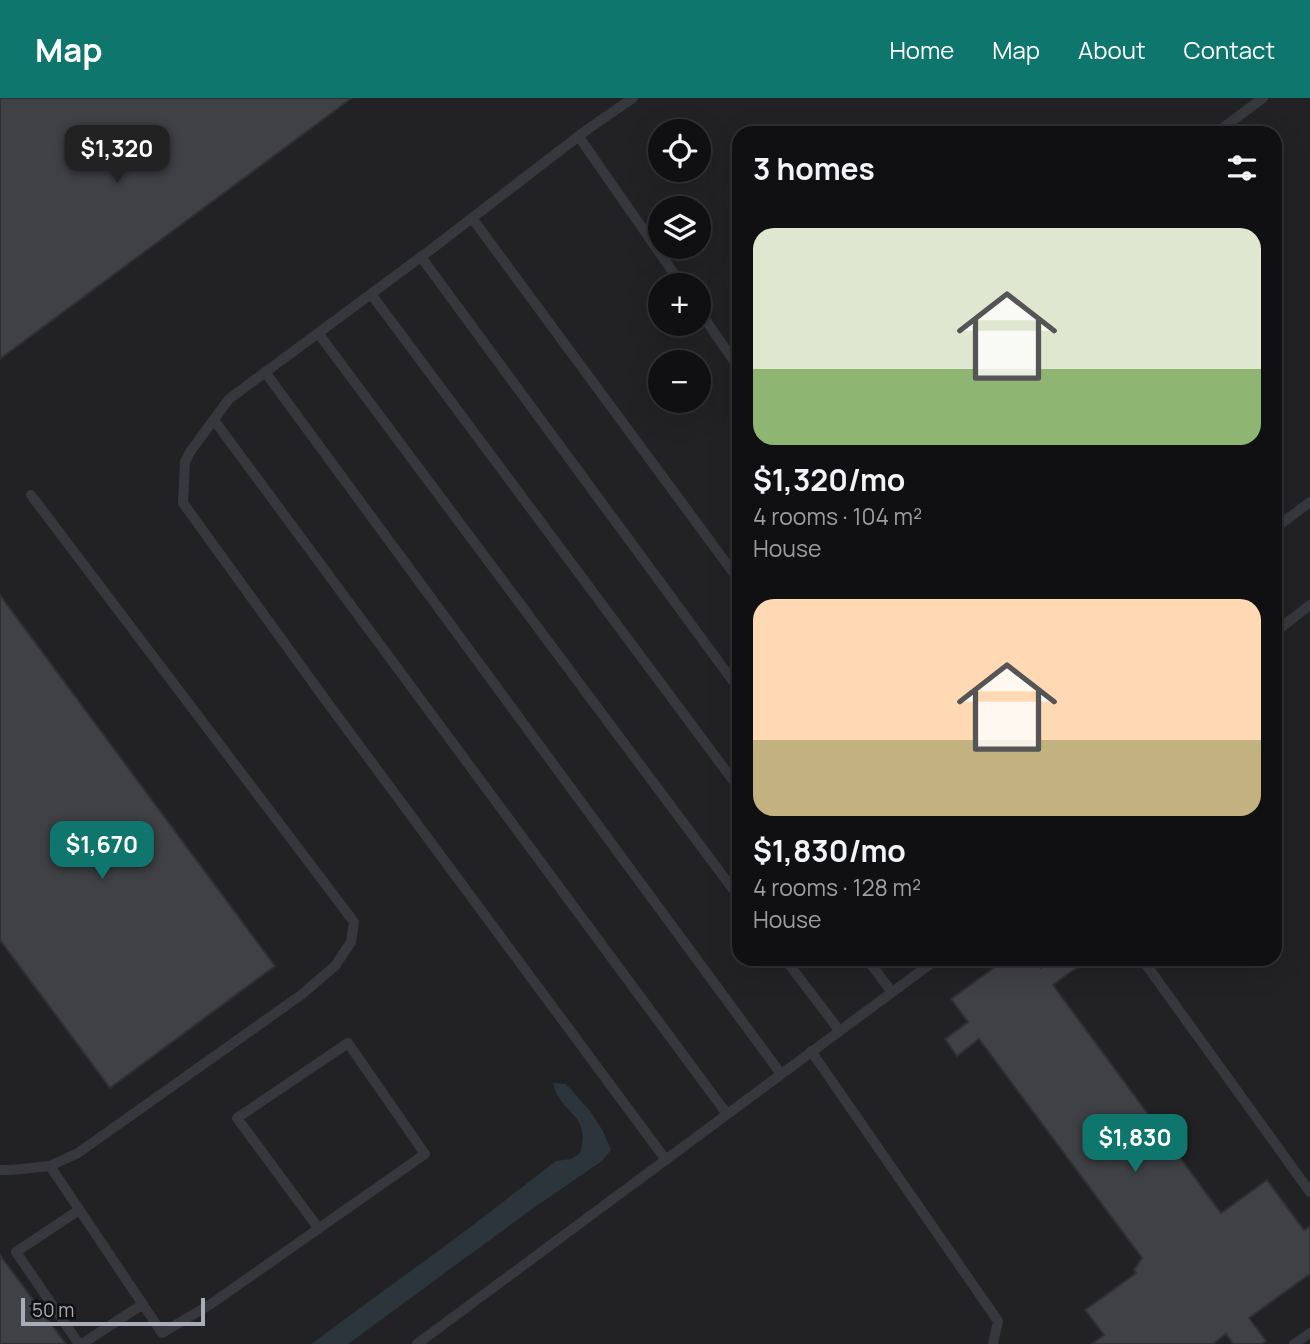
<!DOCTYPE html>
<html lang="en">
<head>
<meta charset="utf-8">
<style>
	body { margin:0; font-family:Manrope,sans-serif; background:#19191b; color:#f1f3f6; height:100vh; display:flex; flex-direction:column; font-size:26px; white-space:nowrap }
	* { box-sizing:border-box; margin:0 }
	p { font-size:23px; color:#9c9d9f }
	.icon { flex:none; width:38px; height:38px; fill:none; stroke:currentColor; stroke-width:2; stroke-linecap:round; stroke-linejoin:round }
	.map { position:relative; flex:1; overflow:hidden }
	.side { position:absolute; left:732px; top:28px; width:550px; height:840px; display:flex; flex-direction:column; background:#101012; border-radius:21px; box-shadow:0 7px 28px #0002,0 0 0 2px #303032 }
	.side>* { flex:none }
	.controls { position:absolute; left:648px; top:21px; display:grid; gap:14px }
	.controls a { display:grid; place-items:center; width:63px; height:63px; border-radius:50%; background:#101012; box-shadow:0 7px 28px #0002,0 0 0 2px #303032; font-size:35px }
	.scale { position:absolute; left:21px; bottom:18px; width:184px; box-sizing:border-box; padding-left:7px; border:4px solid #a8adb8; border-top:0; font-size:19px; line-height:24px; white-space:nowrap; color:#a8adb8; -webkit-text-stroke:5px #111113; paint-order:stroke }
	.price { position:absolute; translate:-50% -60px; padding:0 16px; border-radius:14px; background:#0f766e; color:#fff; font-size:23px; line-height:46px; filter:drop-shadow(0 2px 4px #0008) }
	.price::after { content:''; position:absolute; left:50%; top:42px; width:21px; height:16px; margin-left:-10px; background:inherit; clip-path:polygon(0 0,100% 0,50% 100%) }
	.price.selected { background:#222; color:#fff }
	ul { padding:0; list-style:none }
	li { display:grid; align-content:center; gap:14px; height:371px; padding:0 21px }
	li span { display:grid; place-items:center; height:217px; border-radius:21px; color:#555 }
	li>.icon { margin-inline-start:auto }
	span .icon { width:126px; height:126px; fill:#fffc; stroke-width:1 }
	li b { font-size:30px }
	h2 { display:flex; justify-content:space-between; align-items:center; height:84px; padding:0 21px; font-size:30px }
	header { display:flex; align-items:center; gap:42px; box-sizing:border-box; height:98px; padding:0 35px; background:#0f766e; color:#fff }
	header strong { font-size:33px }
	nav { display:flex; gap:38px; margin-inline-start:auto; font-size:24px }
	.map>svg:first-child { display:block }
	.built { fill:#222225; fill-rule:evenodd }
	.water { fill:#2c353c }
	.building { fill:#404145; stroke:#303034; stroke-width:2 }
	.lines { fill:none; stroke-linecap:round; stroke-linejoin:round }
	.lane { stroke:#37383d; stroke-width:10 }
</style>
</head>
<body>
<header>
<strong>Map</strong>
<nav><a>Home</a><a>Map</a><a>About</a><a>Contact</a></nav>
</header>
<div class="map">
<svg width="1310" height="1246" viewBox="0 0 1310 1246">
	<rect width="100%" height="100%" fill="#161618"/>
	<path class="built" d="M0 0H1310V1246H0ZM660 33H698V72H660ZM738 35H1274V861H738ZM660 110H698V149H660ZM660 187H698V226H660ZM660 264H698V303H660Z"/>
	<path class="water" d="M553 985 566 986 590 1013 603 1033 611 1052 602 1063 532 1111 348 1246H311L468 1131 556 1063 571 1061 580 1055C592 1014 560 1017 553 985Z"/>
	<path class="building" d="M0 0H352L0 261Z
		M0 497 275 868 110 990 0 842Z
		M1006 861H1034L1041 870 1054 861H1070L1076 870 1053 887 1221 1115 1267 1082 1304 1132 1310 1128V1176L1249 1220 1266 1243 1261 1246H1233L1226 1236 1213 1246H1092L1104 1237 1085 1212 1136 1175 1134 1172 1142 1160 979 941 957 958 945 941 968 924 951 901Z
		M0 1157 66 1246H0Z"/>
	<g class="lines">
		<path class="lane" d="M633 0 588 31 433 150 229 301 190 354 185 364 183 405 327 604 666 1062
			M1216 35 1263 0
			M579 39 682 187
			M472 120 738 481
			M421 159 738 590
			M371 196 738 689
			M698 211 738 269
			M318 235 738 798
			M265 274 781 976
			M214 322 727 1016
			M1274 431 1310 404
			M1274 535 1310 507
			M785 861 839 932
			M867 861 891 893
			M1142 861 1310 1094
			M811 953 998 1223 993 1246
			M50 1068 162 1235 211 1206 425 1056 348 945 237 1020 319 1131
			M0 1072H12L50 1068 78 1055 301 897 335 868 351 844 354 824 31 397
			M79 1246 16 1154 79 1112
			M82 1246 143 1206
			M417 1246 937 861
			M1294 1246 1310 1235"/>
	</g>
</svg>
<div class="controls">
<a><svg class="icon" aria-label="locate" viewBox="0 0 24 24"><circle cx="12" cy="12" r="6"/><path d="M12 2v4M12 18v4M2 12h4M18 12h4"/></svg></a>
<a><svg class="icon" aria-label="layers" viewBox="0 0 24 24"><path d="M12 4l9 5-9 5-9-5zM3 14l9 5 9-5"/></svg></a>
<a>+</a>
<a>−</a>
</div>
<div class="scale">50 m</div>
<b class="price selected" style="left:117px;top:87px">$1,320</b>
<b class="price" style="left:102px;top:783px">$1,670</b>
<b class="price" style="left:1135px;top:1076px">$1,830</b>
<section class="side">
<h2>3 homes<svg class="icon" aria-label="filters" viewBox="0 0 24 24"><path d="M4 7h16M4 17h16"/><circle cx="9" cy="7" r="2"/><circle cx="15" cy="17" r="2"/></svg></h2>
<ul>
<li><span style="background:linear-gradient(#dfe7d0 65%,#8fb573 0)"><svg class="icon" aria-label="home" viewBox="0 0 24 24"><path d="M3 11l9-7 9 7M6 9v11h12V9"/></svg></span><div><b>$1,320/mo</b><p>4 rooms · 104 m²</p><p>House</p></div></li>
<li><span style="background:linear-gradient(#ffd9b3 65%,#c2b280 0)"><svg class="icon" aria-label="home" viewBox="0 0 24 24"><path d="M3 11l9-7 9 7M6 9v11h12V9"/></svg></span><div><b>$1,830/mo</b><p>4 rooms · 128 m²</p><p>House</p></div></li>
</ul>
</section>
</div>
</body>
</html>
